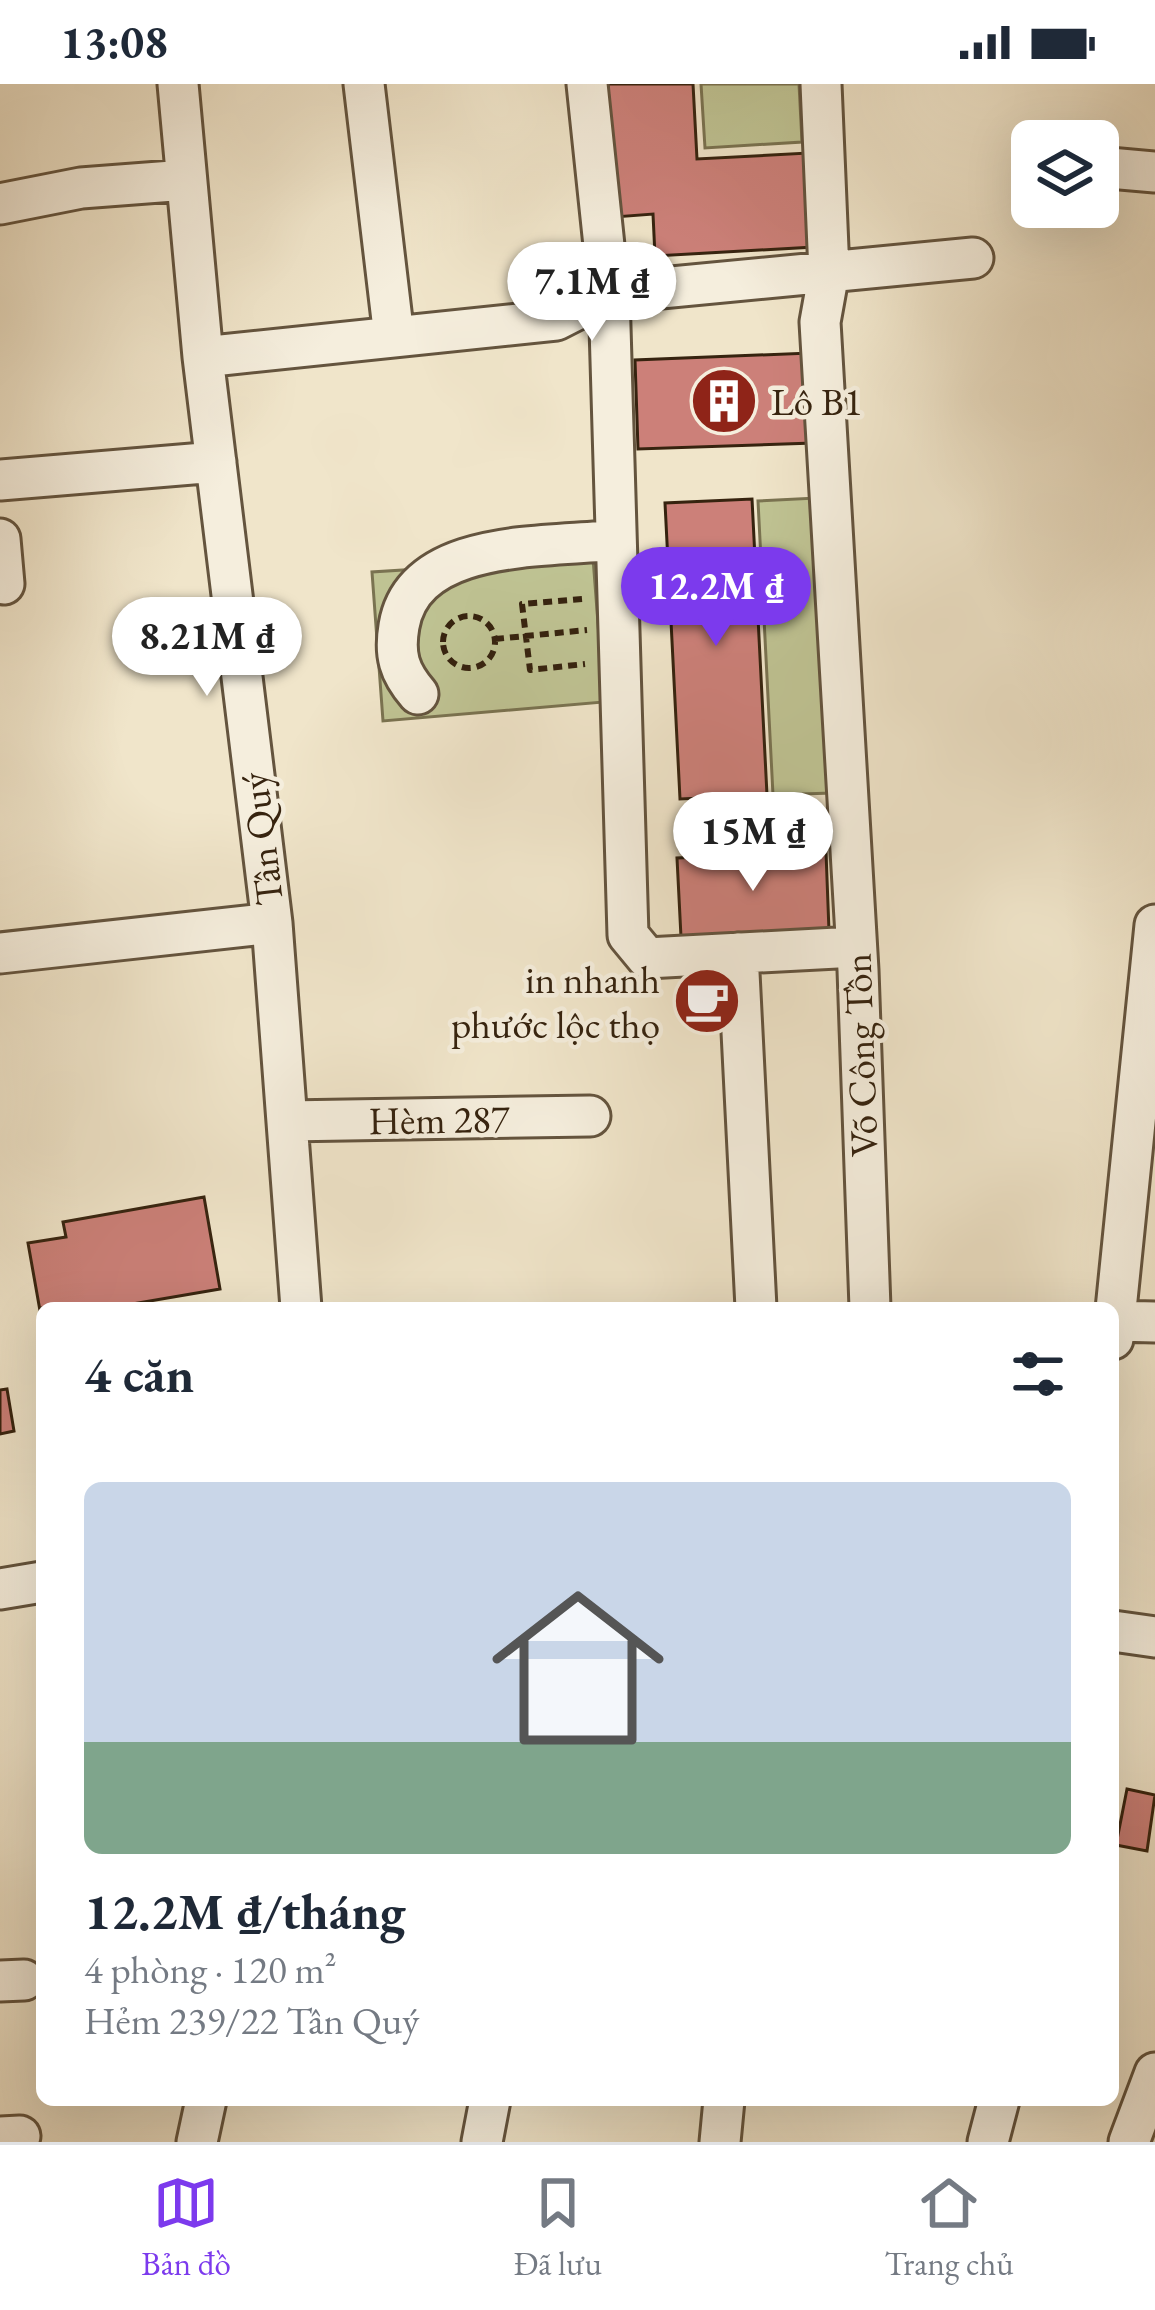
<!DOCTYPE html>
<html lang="vi">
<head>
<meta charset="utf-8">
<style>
	body { margin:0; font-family:"EB Garamond",serif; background:#f2f2f3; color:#1f2937; height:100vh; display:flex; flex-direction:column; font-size:45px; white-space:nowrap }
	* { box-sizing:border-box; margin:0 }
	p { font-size:39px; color:#747a83 }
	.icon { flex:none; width:66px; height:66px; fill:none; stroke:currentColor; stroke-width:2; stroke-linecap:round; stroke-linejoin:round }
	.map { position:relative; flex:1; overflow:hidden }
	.details { position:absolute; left:36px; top:1218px; width:1083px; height:804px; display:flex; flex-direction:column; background:#fff; border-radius:18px; box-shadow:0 12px 48px #0002 }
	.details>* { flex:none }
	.buttons { position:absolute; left:1011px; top:36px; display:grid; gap:24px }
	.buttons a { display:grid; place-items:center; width:108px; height:108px; border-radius:18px; background:#fff; box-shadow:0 12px 48px #0002; font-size:60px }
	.price { position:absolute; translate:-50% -102px; padding:0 27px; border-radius:42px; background:#fff; color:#222; font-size:39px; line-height:78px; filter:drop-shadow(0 3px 6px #0008) }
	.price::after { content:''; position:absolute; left:50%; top:72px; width:36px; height:27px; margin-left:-18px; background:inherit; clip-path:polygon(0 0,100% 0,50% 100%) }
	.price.current { background:#7c3aed; color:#fff }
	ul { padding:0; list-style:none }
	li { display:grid; align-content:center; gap:24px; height:636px; padding:0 48px }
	li span { display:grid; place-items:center; height:372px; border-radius:18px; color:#555 }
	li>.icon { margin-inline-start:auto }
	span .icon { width:216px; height:216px; fill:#fffc; stroke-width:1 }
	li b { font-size:51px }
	h2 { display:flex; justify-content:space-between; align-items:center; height:144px; padding:0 48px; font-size:51px }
	.status { display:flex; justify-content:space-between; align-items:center; height:84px; padding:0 60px; background:#fff; direction:ltr }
	.status svg { height:33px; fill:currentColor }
	.tabs { display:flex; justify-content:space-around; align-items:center; height:168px; border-top:3px solid #e0e1e3; background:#fff; font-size:33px; color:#747a83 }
	.tabs a { display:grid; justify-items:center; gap:6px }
	.tabs .current { color:#7c3aed }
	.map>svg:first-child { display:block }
	.green { fill:#bfc393; stroke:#7a7351; stroke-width:3 }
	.building { fill:#cc8079; stroke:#36230f; stroke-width:3 }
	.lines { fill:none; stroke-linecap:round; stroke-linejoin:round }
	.minor-casing { stroke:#64543e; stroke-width:45 }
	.path { stroke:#36230f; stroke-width:6; stroke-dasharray:9 6; stroke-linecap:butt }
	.minor { stroke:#f5eedd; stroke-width:39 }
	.labels { text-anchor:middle; stroke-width:9; stroke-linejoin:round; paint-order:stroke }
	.poi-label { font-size:39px; fill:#36230f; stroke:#f5eedd; text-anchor:start }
	.street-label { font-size:39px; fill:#36230f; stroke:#f5eedd }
</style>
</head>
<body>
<div class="status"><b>13:08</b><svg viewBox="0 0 49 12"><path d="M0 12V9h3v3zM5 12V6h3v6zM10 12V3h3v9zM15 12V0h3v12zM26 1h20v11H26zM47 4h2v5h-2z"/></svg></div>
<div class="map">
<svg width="1155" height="2058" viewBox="0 0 1155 2058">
	<rect width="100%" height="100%" fill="#f0e5ca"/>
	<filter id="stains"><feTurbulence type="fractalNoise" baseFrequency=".00167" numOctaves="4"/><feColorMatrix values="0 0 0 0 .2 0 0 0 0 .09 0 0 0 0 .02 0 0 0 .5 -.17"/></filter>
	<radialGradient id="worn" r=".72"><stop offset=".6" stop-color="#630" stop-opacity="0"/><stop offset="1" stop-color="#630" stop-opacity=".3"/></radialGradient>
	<path class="green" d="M701 0H799L802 58 705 64Z
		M816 414 831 709 773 711 758 417Z
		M593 474 604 618 383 637 372 488Z"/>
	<path class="building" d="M608 0H693L697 75 808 69 814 163 655 172 653 130 615 133Z
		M810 269 813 359 638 365 635 276Z
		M752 415 767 711 680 715 665 419Z
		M826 768 829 847 681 853 677 774Z
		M204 1113 220 1205 109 1224H42V1238L28 1159 66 1153 63 1138Z
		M7 1305 14 1347 0 1350V1306Z
		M1127 1705 1155 1711 1147 1767 1116 1761Z"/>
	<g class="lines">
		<defs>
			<path id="minor" d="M178 0 203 273 272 839 301 1224
				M364 0 394 253
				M587 0 609 209 628 851 647 874 856 863
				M821 0 829 188 820 238 858 886 870 1224
				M1098 83 1155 88
				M0 120 81 104 186 96
				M203 273 556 236 609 209 973 174
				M0 396 216 378
				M0 455 4 500
				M418 610C399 588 394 571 399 542 414 454 546 464 616 456
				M0 869 272 839
				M738 869 756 1224
				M287 1037 590 1032
				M1115 1237 1155 1238
				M1113 1255 1155 841
				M0 1505 42 1498
				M1113 1547 1155 1553
				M0 1897 24 1896
				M0 2053 20 2052
				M197 2058 206 2016
				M482 2058 490 2016
				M720 2058 724 2016
				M988 2058 999 2016
				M1129 2058 1155 1989"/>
		</defs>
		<use href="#minor" class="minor-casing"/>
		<path class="path" d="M582 515 522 520 530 586 585 580
			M443 558a26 26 0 1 1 52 0a26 26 0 1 1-52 0Z
			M495 555 587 546"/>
		<use href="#minor" class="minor"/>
	</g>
	<defs>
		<symbol id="building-disc" viewBox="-11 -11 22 22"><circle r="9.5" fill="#8f2418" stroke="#f5eedd"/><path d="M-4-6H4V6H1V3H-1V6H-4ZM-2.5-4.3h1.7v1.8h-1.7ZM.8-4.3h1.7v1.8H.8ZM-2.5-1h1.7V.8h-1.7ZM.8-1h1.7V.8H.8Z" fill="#fff"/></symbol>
		<symbol id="cafe-disc" viewBox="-11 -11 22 22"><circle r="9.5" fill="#8f2418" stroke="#f5eedd"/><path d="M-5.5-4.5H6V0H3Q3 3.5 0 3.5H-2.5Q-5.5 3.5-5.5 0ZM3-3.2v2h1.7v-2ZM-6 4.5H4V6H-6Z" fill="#fff"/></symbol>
	</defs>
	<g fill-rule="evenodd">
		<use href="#building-disc" x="686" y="279" width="76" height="76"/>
		<use href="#cafe-disc" x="669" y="879" width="76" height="76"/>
	</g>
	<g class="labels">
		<g class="poi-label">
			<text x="771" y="331">Lô B1</text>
			<text x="660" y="909" text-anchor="end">in nhanh<tspan x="660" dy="45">phước lộc thọ</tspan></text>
		</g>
		<g class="street-label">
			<text transform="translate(261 755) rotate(-97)" y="14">Tân Quý</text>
			<text transform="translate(860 971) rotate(-92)" y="14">Võ Công Tồn</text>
			<text transform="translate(439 1035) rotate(-1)" y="14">Hèm 287</text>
		</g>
	</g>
	<rect width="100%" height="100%" filter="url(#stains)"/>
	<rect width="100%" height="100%" fill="url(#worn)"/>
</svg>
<div class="buttons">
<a><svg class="icon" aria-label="layers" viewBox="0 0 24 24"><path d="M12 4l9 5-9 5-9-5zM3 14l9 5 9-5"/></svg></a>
</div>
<b class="price" style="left:592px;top:260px">7.1M ₫</b>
<b class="price current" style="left:716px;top:565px">12.2M ₫</b>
<b class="price" style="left:207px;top:615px">8.21M ₫</b>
<b class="price" style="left:753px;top:810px">15M ₫</b>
<section class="details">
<h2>4 căn<svg class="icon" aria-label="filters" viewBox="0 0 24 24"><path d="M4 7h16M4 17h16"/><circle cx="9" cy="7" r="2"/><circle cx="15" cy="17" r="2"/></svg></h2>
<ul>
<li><span style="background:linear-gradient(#c9d6e8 70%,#7fa58c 0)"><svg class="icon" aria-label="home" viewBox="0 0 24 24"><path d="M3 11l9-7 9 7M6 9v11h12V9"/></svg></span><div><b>12.2M ₫/tháng</b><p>4 phòng · 120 m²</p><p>Hẻm 239/22 Tân Quý</p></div></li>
</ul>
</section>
</div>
<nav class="tabs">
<a class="current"><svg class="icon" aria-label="map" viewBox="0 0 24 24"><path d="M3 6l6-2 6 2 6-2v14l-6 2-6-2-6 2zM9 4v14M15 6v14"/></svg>Bản đồ</a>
<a><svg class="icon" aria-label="saved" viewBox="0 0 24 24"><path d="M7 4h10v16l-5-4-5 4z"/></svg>Đã lưu</a>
<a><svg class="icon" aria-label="home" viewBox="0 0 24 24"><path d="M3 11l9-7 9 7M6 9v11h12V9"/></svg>Trang chủ</a>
</nav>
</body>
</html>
